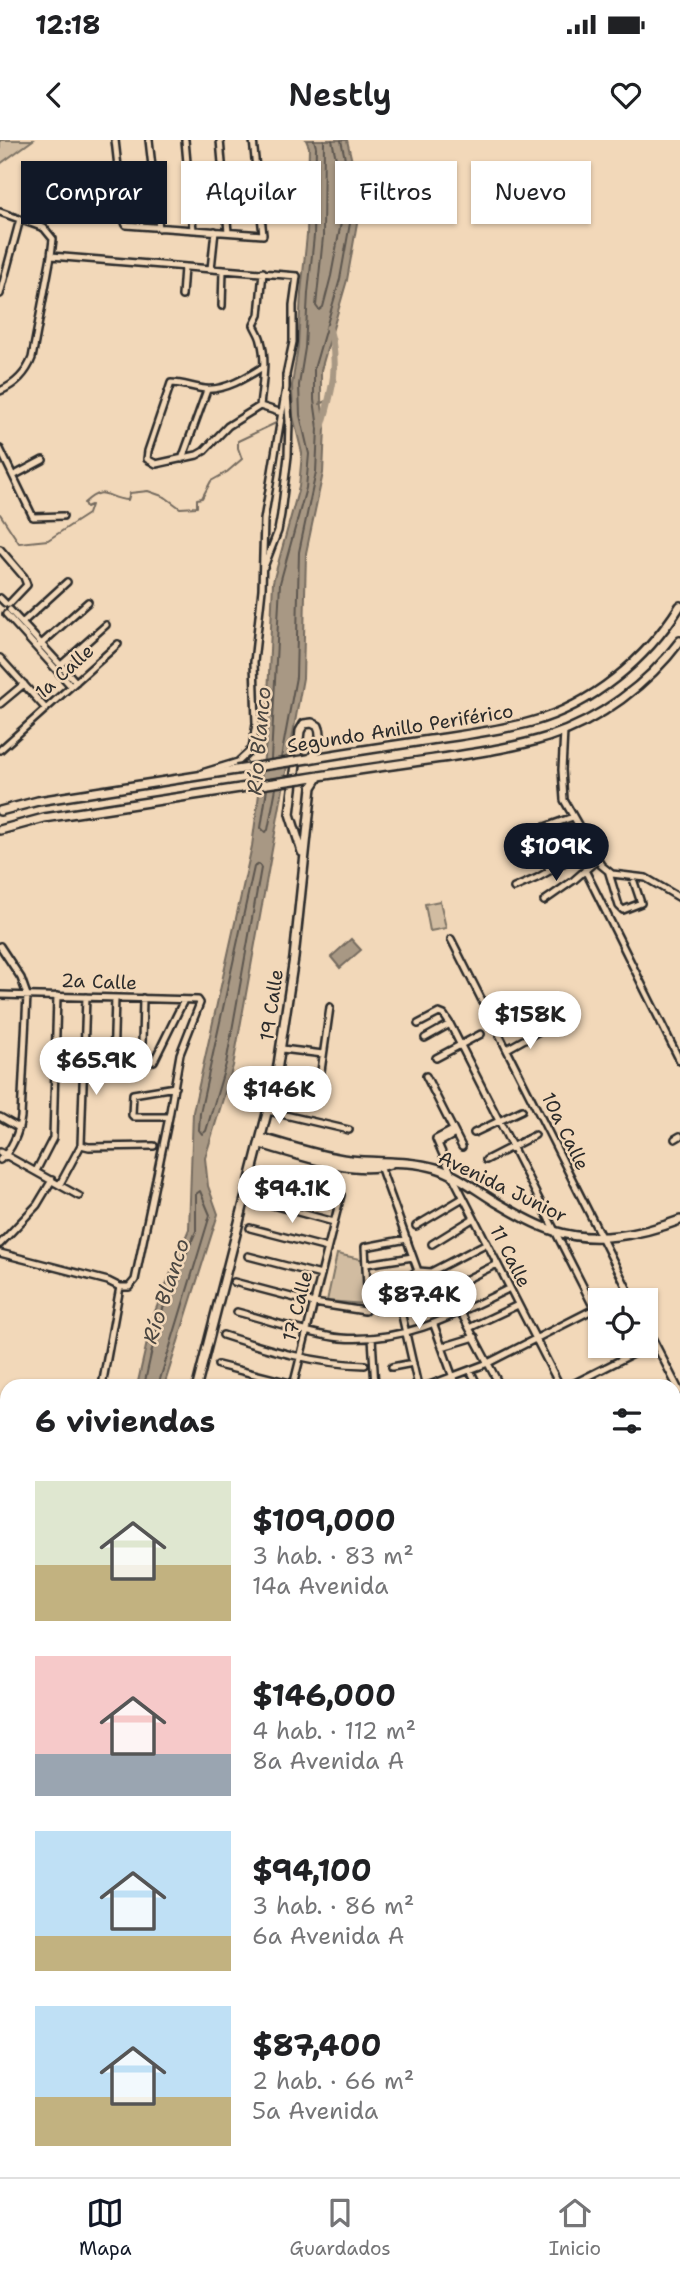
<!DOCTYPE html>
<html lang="es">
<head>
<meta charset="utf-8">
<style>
	body { margin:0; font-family:"Shantell Sans",sans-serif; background:#f6f6f6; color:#202124; height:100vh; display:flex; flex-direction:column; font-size:26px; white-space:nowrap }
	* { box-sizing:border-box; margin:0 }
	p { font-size:23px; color:#757577 }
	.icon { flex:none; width:38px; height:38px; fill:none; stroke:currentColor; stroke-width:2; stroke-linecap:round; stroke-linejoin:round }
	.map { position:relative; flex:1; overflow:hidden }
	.panel { position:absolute; left:0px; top:1239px; width:681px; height:798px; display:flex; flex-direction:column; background:#fff; border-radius:21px 21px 0 0; box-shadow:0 2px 5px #0004 }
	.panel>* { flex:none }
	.hud { position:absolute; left:21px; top:21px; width:639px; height:63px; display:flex; gap:14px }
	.controls { position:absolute; left:588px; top:1148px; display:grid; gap:14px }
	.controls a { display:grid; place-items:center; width:70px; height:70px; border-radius:0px; background:#fff; box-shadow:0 2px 5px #0004; font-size:35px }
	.price { position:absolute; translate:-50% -60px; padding:0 16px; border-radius:24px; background:#fff; color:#222; font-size:23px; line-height:46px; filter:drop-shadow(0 2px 4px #0008) }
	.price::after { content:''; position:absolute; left:50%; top:42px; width:21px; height:16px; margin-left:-10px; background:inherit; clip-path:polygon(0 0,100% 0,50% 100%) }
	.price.active { background:#111827; color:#fff }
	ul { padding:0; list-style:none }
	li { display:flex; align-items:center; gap:21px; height:175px; padding:0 35px }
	li span { display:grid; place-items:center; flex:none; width:196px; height:140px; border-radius:0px; color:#555 }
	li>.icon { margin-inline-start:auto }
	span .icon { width:84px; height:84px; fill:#fffc; stroke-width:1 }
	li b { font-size:30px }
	h2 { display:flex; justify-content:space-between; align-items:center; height:84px; padding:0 35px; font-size:30px }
	.chip { padding:0 24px; border-radius:0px; background:#fff; box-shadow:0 2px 5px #0004; font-size:24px; line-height:63px }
	.chip.active { background:#111827; color:#fff }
	.status { display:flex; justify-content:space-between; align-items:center; height:49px; padding:0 35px; background:#fff; direction:ltr }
	.status svg { height:19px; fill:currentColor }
	header { display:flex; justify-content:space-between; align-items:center; height:91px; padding:0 35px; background:#fff; font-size:32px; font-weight:600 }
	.tab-bar { display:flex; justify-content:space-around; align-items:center; height:98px; border-top:2px solid #e0e0e0; background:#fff; font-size:19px; color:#757577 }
	.tab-bar a { display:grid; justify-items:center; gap:4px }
	.tab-bar .active { color:#111827 }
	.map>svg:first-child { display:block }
	.built { fill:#e2caae }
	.green { fill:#d1bca1; stroke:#7e7466; stroke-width:2 }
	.water { fill:#a89884; stroke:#766c60; stroke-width:2 }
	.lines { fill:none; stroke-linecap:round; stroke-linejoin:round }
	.shore { stroke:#5d574f; stroke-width:2 }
	.stream { stroke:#766c60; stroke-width:2 }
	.river { stroke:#a89884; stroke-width:7 }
	.minor-casing { stroke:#2b2b2b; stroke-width:10 }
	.major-casing { stroke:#2b2b2b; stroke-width:12 }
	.highway-casing { stroke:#2b2b2b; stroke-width:13 }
	.minor { stroke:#f2d8b9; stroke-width:5 }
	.major { stroke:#f2d8b9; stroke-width:7 }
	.highway { stroke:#f2d8b9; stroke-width:8 }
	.major-bridge-casing { stroke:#2b2b2b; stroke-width:12; stroke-linecap:butt }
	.major-bridge { stroke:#f2d8b9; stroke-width:7 }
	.labels { text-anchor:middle; stroke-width:5; stroke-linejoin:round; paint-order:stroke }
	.street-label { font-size:19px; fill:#2b2b2b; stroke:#f2d8b9 }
	.water-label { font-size:21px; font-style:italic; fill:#4a4641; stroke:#f2d8b9 }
</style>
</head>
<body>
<div class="status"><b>12:18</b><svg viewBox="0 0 49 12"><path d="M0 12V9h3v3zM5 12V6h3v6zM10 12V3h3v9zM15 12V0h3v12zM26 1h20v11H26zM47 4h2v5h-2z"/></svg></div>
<header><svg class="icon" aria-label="back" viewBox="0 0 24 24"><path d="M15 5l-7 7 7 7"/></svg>Nestly<svg class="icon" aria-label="heart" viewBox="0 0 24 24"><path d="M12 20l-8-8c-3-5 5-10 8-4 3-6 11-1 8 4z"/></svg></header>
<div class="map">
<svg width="680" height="2037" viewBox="0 0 680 2037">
	<rect width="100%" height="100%" fill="#f2d8b9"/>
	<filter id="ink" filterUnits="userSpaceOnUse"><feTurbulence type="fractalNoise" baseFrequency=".0143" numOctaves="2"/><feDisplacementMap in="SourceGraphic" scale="14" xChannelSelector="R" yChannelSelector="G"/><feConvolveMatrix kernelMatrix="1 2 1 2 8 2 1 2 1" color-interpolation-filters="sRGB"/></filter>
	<g filter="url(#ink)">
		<path class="built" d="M680 1344V1405L674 1408V1347Z"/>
		<path class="green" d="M0 0H33L0 24Z
			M440 761 446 788 430 791 425 764Z
			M337 1114 365 1120V1164L327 1161Z
			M86 2030H131L129 2037H86Z"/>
		<path class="water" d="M306 0H347L361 60 347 140 321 230V259L325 288 323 333 306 413 303 538 233 926 205 1018 208 1046 218 1074 164 1246H137L153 1176 189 1089 193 972 252 706 266 602 273 442 299 347 302 313 293 276 292 245 298 207 301 153 307 95 309 7Z
			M351 799 361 810 340 828 331 817Z
			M7 1816 5 1916 7 2030H11L12 2037H0V1845Z"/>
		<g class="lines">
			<path class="shore" d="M324 0 323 97 316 166 319 170 323 167 331 136 345 61 332 0
				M281 618 296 537 299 412 316 332 318 288 314 260V229L340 139 354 61 341 0
				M271 619 280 443 306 348 309 314 300 275 299 245 305 208 308 153 314 96 316 7 314 0
				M267 649 261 688 265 692 268 690 276 648
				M259 724 261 728 226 924 206 991 202 994 199 990 200 973 254 727Z
				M144 1246 159 1178 196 1091V1054L200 1051 210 1075 158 1246"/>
			<path class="stream" d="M320 264 329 260
				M0 374 19 403 48 400 88 374 91 365 86 367 84 363C105 343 107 360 128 360L130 353 148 351 165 357 180 368 197 367V359L202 358 211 341 227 332 242 319 238 308V301L278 282
				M674 1844 680 1842"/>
			<path class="river" d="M322 286C332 251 340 224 329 188"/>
			<defs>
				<path id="minor" d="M115 0 124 80 126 85 263 95 253 0
					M149 0 159 88
					M185 0 193 90
					M220 0 228 92
					M91 34 118 30
					M0 72 44 88 53 99 51 116 32 218C26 234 16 244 0 251
					M51 116 297 136 293 165V202L286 235V248L264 380 262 449 254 522 256 584 252 609 238 622 202 633
					M211 129 215 91
					M263 132 259 175 254 185C256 190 260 195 261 201 267 221 262 246 260 266L228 286 204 311 197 315 156 324 147 319 148 311 171 243C183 243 194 248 205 249 225 251 247 237 263 227
					M0 154 20 79
					M182 156 184 127
					M222 166 223 130
					M260 266 282 273
					M0 309 33 377 63 376
					M182 319 207 250
					M13 336 43 320
					M0 409 24 437 27 445 9 464
					M264 427 278 391 281 374 288 316 289 281 287 255
					M0 458 5 463
					M10 470 76 542
					M6 474 71 546
					M22 483 67 442
					M39 506 88 462
					M0 518 46 569
					M61 525 106 485
					M0 564 24 544
					M564 591 562 630 564 660 601 725 612 734 646 738 680 758
					M0 610 118 504
					M514 698 573 677
					M542 704 549 731
					M518 713 582 689
					M585 730 680 921
					M609 733 619 766 623 770 641 763 634 742
					M514 748 537 738 590 708
					M544 761 574 740 597 720
					M451 799 633 1160
					M0 806 21 838 27 855 21 977C19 992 12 1010 0 1020
					M0 855 198 860 200 863 180 914 169 977 135 1140 129 1147H120
					M418 884 439 873 444 875 450 884 594 1168
					M425 898 450 884
					M142 903 143 858
					M282 909 323 914
					M507 909 541 890
					M436 918 481 894
					M113 928 115 858
					M321 931 330 867
					M84 932 154 921 184 860
					M426 936 462 1007
					M268 971 349 990
					M0 977 19 988
					M169 977H134L132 975 133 954 175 947
					M453 990 436 999 451 1033 560 1246
					M474 993 522 970
					M675 999 680 996
					M439 1003 455 994
					M81 1005 89 1007 154 1006
					M0 1012 79 1056
					M486 1020 535 995
					M380 1026 418 1131
					M36 1031 53 998 57 856
					M264 1034 341 1055 293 1246
					M60 1044 81 1005 86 857
					M258 1061 334 1082
					M416 1086 463 1058
					M250 1088 327 1108
					M0 1104 37 1065 52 1040
					M432 1104 474 1078
					M0 1113 108 1141 120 1147
					M248 1116 321 1135
					M366 1124 413 1117
					M418 1131 431 1132 443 1139 500 1246
					M431 1132 487 1103
					M234 1142 314 1163 365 1171
					M367 1148 393 1144 400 1148
					M449 1148 497 1124
					M611 1160 629 1151
					M368 1168 365 1107 407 1099
					M376 1170 400 1167
					M237 1172C268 1180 311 1195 341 1198 405 1203 455 1175 510 1148
					M434 1185 456 1246
					M646 1186 680 1252
					M469 1188 518 1165
					M223 1195C269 1210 316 1224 365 1225
					M372 1198 375 1246
					M442 1207 475 1197
					M218 1225 302 1246
					M392 1227 413 1223
					M470 1230 478 1246
					M102 1246 120 1147
					M418 1246 400 1167C398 1150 402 1139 418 1131
					M427 1246 488 1223 600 1166
					M569 1246 654 1203
					M0 1397 7 1400
					M674 1411 680 1409
					M0 1430 3 1431 0 1435
					M0 1456 7 1458
					M674 1470 680 1473
					M0 1485 7 1488
					M0 1517 7 1520
					M674 1520 680 1541
					M674 1557 680 1555
					M0 1585 7 1587
					M674 1600 680 1586
					M674 1642 680 1640
					M1 1649 7 1624
					M674 1685 680 1705
					M0 1699 7 1662
					M674 1720 680 1719
					M674 1802 680 1801
					M674 1874 680 1872
					M674 1912 680 1910
					M674 1949 680 1947
					M674 1990 680 1988
					M674 2025 680 2022
					M83 2030V2037
					M539 2030 541 2037
					M574 2030 577 2037
					M132 2037 134 2030
					M166 2037 168 2030
					M201 2037 203 2030
					M235 2037 238 2030
					M274 2037 276 2030
					M324 2037 327 2030
					M603 2037 608 2030
					M645 2037 662 2030"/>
				<path id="major" d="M308 619C349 612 389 606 430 600 464 595 498 591 531 582 592 565 646 520 680 466
					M301 639C350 631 400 624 449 617 482 612 516 607 548 597 599 581 648 544 680 501
					M0 671 38 661 236 630
					M0 690 44 678 240 648
					M302 712 290 674 300 591 304 584 312 583 318 586C323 596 318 611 310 619
					M262 998C290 1006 321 1017 350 1020 379 1023 408 1020 436 1028 458 1035 476 1050 496 1062 515 1073 533 1084 554 1091 594 1104 641 1095 680 1080
					M260 1004C295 1013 356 1037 390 1024
					M197 1246 276 938 294 818 312 647 319 636
					M49 2030V2037
					M57 2030V2037"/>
				<path id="highway" d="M674 1333 680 1330
					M674 1342 680 1339
					M0 1368 7 1370
					M0 1377 7 1378"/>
			</defs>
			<use href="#minor" class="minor-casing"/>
			<use href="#major" class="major-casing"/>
			<use href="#highway" class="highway-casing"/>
			<use href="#minor" class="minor"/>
			<use href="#major" class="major"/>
			<use href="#highway" class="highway"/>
			<defs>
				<path id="major-bridge" d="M236 630 308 619
					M240 648 301 639"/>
			</defs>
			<use href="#major-bridge" class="major-bridge-casing"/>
			<use href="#major-bridge" class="major-bridge"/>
		</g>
	</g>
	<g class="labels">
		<g class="street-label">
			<text transform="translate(64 531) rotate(-42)" y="7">1a Calle</text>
			<text transform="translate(400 588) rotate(-9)" y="7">Segundo Anillo Periférico</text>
			<text transform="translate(99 841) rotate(2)" y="7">2a Calle</text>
			<text transform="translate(271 865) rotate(-82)" y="7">19 Calle</text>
			<text transform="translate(566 991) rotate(64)" y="7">10a Calle</text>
			<text transform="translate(503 1046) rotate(26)" y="7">Avenida Junior</text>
			<text transform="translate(511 1116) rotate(63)" y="7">11 Calle</text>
			<text transform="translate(297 1166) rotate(-76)" y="7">17 Calle</text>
		</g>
		<g class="water-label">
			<text transform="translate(259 601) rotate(-85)" y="7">Río Blanco</text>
			<text transform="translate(166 1151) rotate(-72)" y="7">Río Blanco</text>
		</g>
	</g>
</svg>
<div class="controls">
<a><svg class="icon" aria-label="locate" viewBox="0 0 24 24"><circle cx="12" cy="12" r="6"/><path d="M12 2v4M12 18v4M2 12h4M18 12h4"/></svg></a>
</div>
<b class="price active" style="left:556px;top:743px">$109K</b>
<b class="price" style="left:530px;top:911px">$158K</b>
<b class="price" style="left:96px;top:957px">$65.9K</b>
<b class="price" style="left:279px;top:986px">$146K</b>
<b class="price" style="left:292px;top:1085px">$94.1K</b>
<b class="price" style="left:419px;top:1191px">$87.4K</b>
<div class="hud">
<a class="chip active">Comprar</a>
<a class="chip">Alquilar</a>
<a class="chip">Filtros</a>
<a class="chip">Nuevo</a>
</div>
<section class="panel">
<h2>6 viviendas<svg class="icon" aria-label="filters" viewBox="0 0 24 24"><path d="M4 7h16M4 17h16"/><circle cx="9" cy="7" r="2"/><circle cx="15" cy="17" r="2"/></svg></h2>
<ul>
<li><span style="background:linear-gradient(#dfe7d0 60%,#c2b280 0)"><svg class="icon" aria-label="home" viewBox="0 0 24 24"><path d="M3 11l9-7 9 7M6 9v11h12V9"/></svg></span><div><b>$109,000</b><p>3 hab. · 83 m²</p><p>14a Avenida</p></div></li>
<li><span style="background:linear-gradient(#f6c9c9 70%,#9aa5b1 0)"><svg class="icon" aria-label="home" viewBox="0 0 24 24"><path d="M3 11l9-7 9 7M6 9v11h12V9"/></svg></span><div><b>$146,000</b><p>4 hab. · 112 m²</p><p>8a Avenida A</p></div></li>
<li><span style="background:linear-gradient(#bfe0f5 75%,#c2b280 0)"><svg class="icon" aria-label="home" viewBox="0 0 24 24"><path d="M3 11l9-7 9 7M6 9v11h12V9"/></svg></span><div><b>$94,100</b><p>3 hab. · 86 m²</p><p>6a Avenida A</p></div></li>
<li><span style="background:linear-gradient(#bfe0f5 65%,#c2b280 0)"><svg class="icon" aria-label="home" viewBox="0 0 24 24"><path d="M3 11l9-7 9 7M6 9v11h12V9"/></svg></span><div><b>$87,400</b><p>2 hab. · 66 m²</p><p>5a Avenida</p></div></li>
</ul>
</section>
</div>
<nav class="tab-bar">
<a class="active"><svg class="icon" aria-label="map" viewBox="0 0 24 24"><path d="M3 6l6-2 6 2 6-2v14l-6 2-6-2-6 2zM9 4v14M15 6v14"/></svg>Mapa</a>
<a><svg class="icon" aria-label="saved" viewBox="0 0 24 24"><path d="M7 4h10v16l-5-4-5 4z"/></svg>Guardados</a>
<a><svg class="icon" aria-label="home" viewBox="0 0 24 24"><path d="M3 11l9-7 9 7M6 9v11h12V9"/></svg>Inicio</a>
</nav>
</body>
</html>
